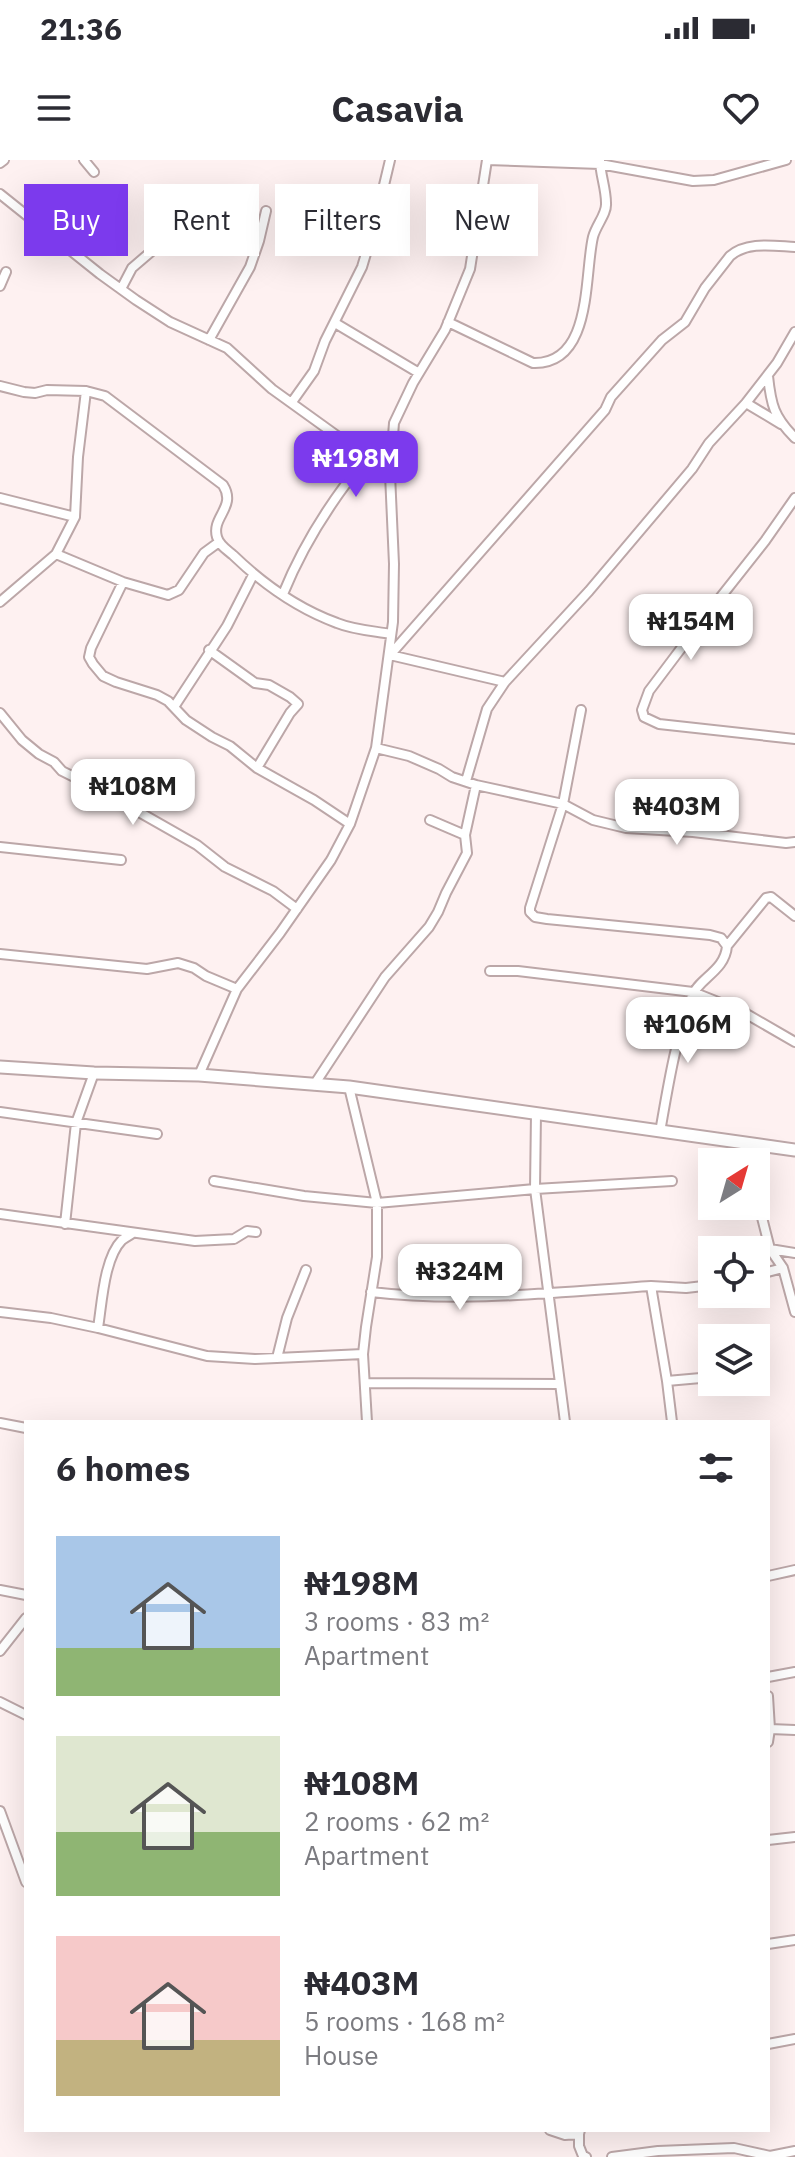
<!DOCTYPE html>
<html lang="en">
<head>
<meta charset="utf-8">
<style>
	body { margin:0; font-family:"IBM Plex Sans",sans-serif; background:#f2f2f3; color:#2b2b33; height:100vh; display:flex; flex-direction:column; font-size:30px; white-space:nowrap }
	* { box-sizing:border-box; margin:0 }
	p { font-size:26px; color:#7c7c81 }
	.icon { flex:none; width:44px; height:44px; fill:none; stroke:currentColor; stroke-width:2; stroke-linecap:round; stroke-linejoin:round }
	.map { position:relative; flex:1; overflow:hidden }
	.sheet { position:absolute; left:24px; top:1260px; width:746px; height:712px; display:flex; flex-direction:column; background:#fff; border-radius:0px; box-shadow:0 8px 32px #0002 }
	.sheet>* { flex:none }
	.hud { position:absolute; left:24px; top:24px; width:748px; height:72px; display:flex; gap:16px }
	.needle { width:52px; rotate:37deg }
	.fabs { position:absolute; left:698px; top:988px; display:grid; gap:16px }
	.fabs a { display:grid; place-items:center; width:72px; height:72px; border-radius:0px; background:#fff; box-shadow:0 8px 32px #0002; font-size:40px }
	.price { position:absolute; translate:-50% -68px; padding:0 18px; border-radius:16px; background:#fff; color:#222; font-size:26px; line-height:52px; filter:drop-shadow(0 2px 4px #0008) }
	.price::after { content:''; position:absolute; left:50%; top:48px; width:24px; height:18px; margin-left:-12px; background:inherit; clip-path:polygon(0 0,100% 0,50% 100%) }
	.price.selected { background:#7c3aed; color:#fff }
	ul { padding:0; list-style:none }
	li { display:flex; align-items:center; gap:24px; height:200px; padding:0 32px }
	li span { display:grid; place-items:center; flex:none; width:224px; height:160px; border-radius:0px; color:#555 }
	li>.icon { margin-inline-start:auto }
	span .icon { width:96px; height:96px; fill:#fffc; stroke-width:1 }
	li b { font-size:34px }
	h2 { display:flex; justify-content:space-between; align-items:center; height:96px; padding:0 32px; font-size:34px }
	.chip { padding:0 28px; border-radius:0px; background:#fff; box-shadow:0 8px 32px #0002; font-size:28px; line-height:72px }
	.chip.selected { background:#7c3aed; color:#fff }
	.status { display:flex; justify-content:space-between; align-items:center; height:56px; padding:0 40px; background:#fff; direction:ltr }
	.status svg { height:22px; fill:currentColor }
	header { display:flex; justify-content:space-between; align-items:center; height:104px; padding:0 32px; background:#fff; font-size:36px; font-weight:700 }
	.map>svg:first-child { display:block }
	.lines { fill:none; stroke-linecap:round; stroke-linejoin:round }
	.street-casing { stroke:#bca7a8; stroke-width:12 }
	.secondary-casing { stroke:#bca7a8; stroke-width:15 }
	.street { stroke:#fff; stroke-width:8 }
	.secondary { stroke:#fff; stroke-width:11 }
</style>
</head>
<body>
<div class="status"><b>21:36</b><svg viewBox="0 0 49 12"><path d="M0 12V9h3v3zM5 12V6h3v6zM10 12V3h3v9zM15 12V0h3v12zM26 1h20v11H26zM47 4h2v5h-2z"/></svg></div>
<header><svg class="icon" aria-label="menu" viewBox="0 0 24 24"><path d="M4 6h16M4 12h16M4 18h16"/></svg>Casavia<svg class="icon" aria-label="heart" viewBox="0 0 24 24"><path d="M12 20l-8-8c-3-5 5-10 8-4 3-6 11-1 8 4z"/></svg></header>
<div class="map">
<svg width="795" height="1997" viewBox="0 0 795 1997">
	<rect width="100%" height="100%" fill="#fef1f1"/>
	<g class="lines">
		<defs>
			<path id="street" d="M84 0 94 12
				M487 0 600 4 693 21 714 20 786 0
				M0 3 4 0
				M0 34 100 114 136 140 170 162 227 188 272 229 390 314
				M0 126 6 112
				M121 129 132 108 153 90 185 31
				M448 162 533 203C593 205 584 115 593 77 596 65 607 54 606 43 606 28 600 14 600 0
				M335 163 419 213
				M209 180 250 107 259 81 266 51
				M768 216C771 245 774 257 795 278
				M0 226 24 232 35 233 47 230 86 231 105 236 223 325C237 347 211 357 217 377 219 385 227 390 233 395 262 423 299 449 337 463 354 470 374 471 391 474
				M292 242 314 211 325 181 362 107 374 67 390 0
				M746 243 781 264
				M0 338 75 357
				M795 338 765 381 701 462 649 531 642 550 644 557 659 564 795 579
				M56 394 123 422 168 435 179 430 204 393 219 382
				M123 422 91 488 89 497 93 504 103 516 116 522 157 535 168 541 186 560 212 577 230 586 257 608 314 640 350 664
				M283 434C303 385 333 338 367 297
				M0 442 56 394 75 357 78 297 86 231
				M209 490 255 523 269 525 290 537 298 544 290 553 257 608
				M505 522 390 495 605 250 611 237 662 180 685 162 705 128 730 96C747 81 774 86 795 87
				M174 547 227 466 253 415
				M581 550 563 644 530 748V752L535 757 547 759 710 775 721 778 727 786C725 811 699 818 692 836 675 880 668 927 660 972
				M0 553 22 580 39 594 54 602 62 611 102 631 197 685 225 707 273 731 297 749
				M376 588 409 596 439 609 452 617 476 625 563 644 593 660 626 668 693 672 786 683 795 682
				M466 621 487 549 505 522 589 431 692 309 709 283 746 243 777 203 795 172
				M430 660 465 675
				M0 687 121 700
				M727 786 766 738 771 737 795 756
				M0 794 147 809 178 803 194 808 206 816 237 829
				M490 811H518L693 832 743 852 795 882
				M199 915 237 829 280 773 331 700 350 664 376 588 393 462 394 404 390 314 394 263 413 223 445 170 470 109 487 0
				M314 925 385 817 429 767 438 752 446 733 467 693 465 675 476 625
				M349 927 377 1043V1097L366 1167 363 1194 367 1262
				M0 952 157 974
				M536 953 535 1029 565 1262
				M744 983 748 1002
				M214 1021 304 1036 377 1043 535 1029 672 1021
				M756 1034 770 1089 783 1108 795 1152
				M0 1054 195 1081 234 1079 247 1071 256 1072
				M65 1064 76 963 94 913
				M770 1089 795 1093
				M756 1115 783 1108
				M651 1126 686 1128 712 1125
				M371 1132C463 1143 559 1132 651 1126L667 1221 672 1262
				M0 1152 51 1158 98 1168 207 1196 255 1199 363 1194
				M98 1168C102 1143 104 1098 122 1080 126 1077 130 1075 133 1073
				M277 1198 287 1158 306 1110
				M667 1221 712 1217
				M365 1223 559 1224
				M0 1263 26 1268
				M768 1416 795 1410
				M0 1430 26 1435
				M0 1491 26 1458
				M768 1517 795 1512
				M768 1536 770 1569 768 1582
				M0 1542 26 1555
				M770 1569 795 1570
				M0 1651 26 1722
				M768 1680 795 1677
				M768 1784 795 1780
				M768 1884 795 1879
				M550 1970 565 1975 579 1974 580 1970
				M579 1974V1986L583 1996 586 1997
				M612 1997 658 1991 734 1988 770 1996 795 1991"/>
			<path id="secondary" d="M0 907 94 913 199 915 349 927 795 990"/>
		</defs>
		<use href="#street" class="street-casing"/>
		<use href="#secondary" class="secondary-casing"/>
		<use href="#street" class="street"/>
		<use href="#secondary" class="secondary"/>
	</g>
</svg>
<div class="fabs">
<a><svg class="needle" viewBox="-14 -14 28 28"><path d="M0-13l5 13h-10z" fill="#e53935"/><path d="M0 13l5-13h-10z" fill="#7c7c81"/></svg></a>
<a><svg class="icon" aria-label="locate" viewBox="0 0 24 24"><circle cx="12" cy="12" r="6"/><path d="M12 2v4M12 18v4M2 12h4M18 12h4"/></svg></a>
<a><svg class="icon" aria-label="layers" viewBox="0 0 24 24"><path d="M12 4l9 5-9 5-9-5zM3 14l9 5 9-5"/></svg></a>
</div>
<b class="price selected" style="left:356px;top:339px">₦198M</b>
<b class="price" style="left:691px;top:502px">₦154M</b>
<b class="price" style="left:133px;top:667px">₦108M</b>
<b class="price" style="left:677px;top:687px">₦403M</b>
<b class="price" style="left:688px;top:905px">₦106M</b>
<b class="price" style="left:460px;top:1152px">₦324M</b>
<div class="hud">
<a class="chip selected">Buy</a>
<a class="chip">Rent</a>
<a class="chip">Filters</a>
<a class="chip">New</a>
</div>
<section class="sheet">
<h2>6 homes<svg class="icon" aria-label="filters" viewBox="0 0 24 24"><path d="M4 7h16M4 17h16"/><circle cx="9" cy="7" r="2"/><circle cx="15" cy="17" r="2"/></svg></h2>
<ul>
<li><span style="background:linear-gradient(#a9c7e8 70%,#8fb573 0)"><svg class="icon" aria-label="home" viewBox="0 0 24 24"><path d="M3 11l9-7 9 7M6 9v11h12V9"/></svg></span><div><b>₦198M</b><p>3 rooms · 83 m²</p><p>Apartment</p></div></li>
<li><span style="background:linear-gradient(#dfe7d0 60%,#8fb573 0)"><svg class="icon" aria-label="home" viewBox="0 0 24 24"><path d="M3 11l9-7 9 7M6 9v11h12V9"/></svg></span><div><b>₦108M</b><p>2 rooms · 62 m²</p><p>Apartment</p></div></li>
<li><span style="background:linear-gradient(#f6c9c9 65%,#c2b280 0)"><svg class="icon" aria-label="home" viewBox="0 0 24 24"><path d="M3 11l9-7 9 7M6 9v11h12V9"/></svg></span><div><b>₦403M</b><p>5 rooms · 168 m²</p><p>House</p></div></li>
</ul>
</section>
</div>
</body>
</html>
